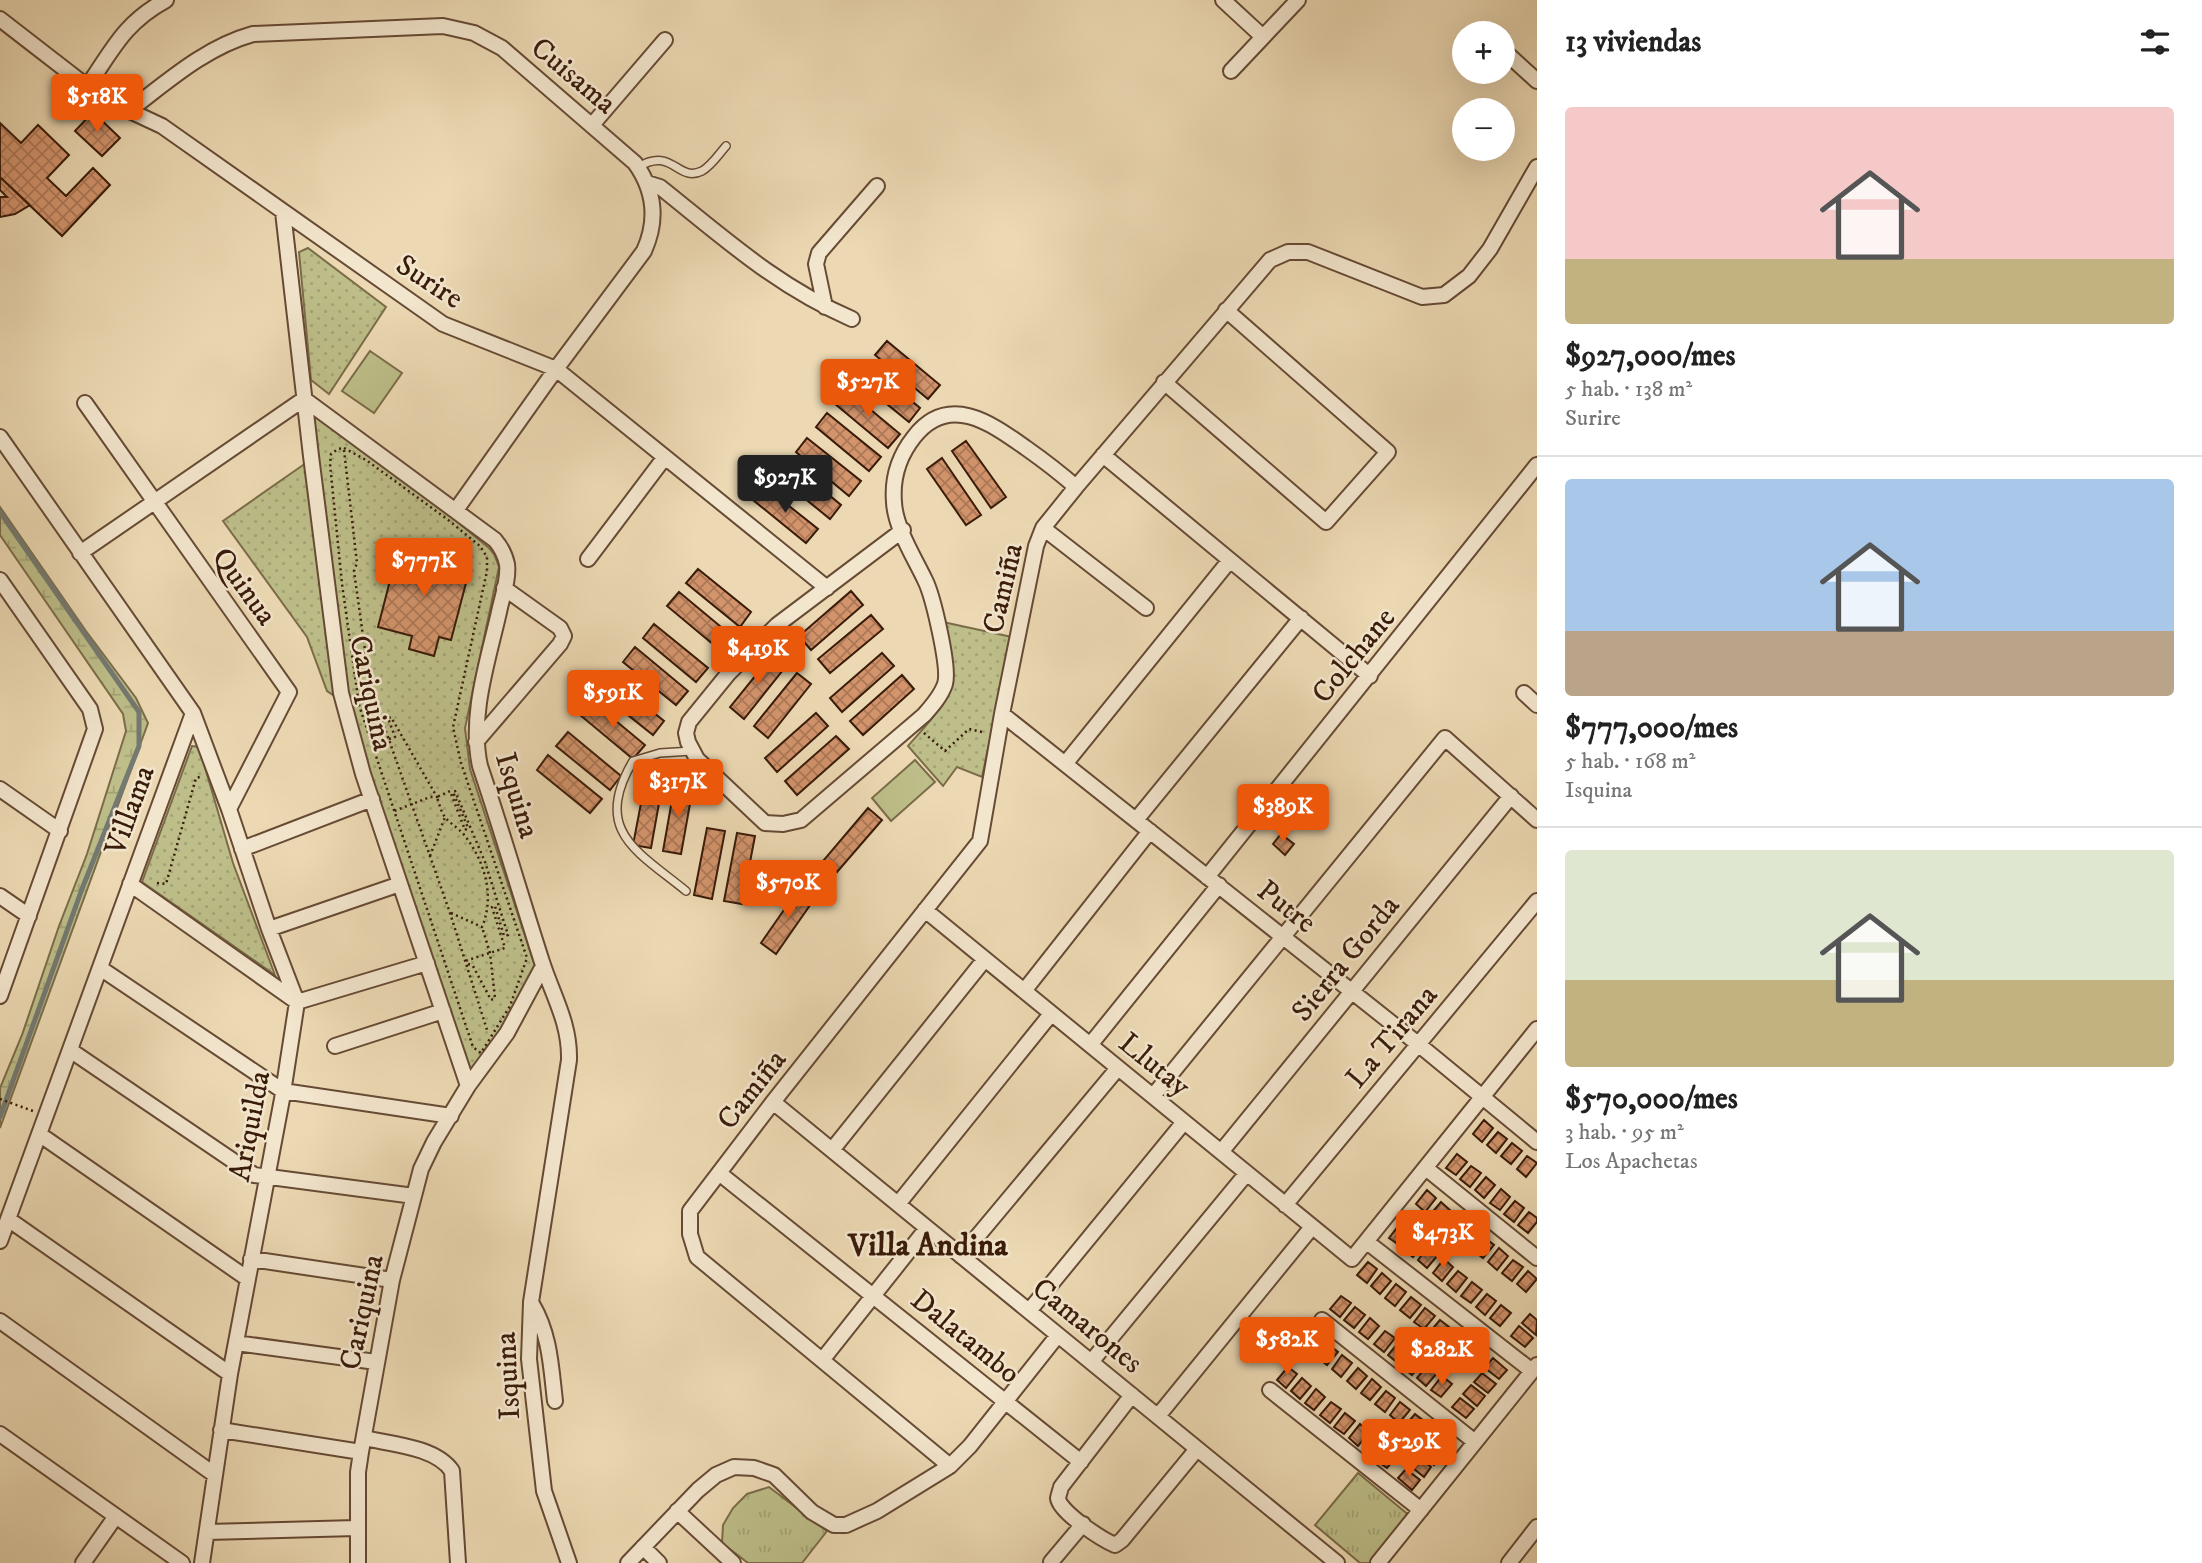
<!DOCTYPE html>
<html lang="es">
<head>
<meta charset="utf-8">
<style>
	body { margin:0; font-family:"IM FELL DW Pica",serif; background:#f6f6f6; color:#222; height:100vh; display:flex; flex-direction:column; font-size:26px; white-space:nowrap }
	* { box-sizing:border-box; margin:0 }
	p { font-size:23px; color:#767676 }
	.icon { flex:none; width:38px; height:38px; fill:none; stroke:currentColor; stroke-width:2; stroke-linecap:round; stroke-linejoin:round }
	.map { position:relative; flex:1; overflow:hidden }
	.side { display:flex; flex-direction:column; background:#fff; width:665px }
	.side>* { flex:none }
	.tools { position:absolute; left:1452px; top:21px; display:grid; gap:14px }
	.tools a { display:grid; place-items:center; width:63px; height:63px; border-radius:50%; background:#fff; box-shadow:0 7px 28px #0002; font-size:35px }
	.price { position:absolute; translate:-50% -60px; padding:0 16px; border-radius:7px; background:#ea580c; color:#fff; font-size:23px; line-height:46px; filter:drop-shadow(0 2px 4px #0008) }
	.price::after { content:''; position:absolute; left:50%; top:42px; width:21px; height:16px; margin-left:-10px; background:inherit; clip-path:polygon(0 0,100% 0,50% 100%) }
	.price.selected { background:#222; color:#fff }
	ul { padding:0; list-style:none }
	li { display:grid; align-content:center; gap:14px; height:371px; padding:0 28px }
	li+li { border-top:2px solid #e0e0e0 }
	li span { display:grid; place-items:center; height:217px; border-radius:7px; color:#555 }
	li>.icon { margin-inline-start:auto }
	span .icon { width:126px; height:126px; fill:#fffc; stroke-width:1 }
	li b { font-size:30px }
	h2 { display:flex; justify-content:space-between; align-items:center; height:84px; padding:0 28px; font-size:30px }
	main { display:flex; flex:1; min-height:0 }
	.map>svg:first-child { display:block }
	.grass { fill:url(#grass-tufts); stroke:#7b6c49; stroke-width:2 }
	.wetland { fill:url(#wetland-marsh); stroke:#7b6c49; stroke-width:2 }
	.park { fill:url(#park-dots); stroke:#7b6c49; stroke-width:2 }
	.garden { fill:#bdbe89; stroke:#7b6c49; stroke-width:2 }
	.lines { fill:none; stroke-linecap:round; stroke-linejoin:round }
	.stream { stroke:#747971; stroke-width:5 }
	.building { fill:url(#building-cross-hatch); stroke:#391b09; stroke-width:2 }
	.service-casing { stroke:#664a34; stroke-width:10 }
	.minor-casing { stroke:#664a34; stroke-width:18 }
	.path { stroke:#391b09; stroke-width:2.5; stroke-dasharray:2 3.5; stroke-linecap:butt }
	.service { stroke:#f3e6ce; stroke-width:7 }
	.minor { stroke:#f3e6ce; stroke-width:14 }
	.labels { text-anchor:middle; stroke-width:5; stroke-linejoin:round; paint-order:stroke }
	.street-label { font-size:30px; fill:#391b09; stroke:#f3e6ce }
	.neighbourhood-label { font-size:32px; font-weight:bold; fill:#391b09; stroke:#f3e6ce }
</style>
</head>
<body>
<main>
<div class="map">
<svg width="1537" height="1563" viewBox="0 0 1537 1563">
	<defs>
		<pattern id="grass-tufts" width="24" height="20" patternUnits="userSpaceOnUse" patternTransform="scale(1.75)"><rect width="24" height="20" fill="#bdbe89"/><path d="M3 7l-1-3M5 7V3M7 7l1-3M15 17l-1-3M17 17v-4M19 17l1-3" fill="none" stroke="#a3a375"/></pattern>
		<pattern id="wetland-marsh" width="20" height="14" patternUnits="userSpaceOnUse" patternTransform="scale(1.75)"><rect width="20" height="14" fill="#bdbe89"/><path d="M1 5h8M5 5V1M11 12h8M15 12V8" fill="none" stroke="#a3a375"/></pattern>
		<pattern id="park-dots" width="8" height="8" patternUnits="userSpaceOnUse" patternTransform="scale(1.75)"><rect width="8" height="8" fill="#bdbe89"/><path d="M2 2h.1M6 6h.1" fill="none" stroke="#a3a375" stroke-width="1.8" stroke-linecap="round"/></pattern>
		<pattern id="building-cross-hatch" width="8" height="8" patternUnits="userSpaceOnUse" patternTransform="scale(1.75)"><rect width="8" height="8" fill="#d3946c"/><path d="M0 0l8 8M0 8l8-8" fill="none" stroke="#ac7857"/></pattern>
	</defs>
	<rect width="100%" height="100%" fill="#ecd9b3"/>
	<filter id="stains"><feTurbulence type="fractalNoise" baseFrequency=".00286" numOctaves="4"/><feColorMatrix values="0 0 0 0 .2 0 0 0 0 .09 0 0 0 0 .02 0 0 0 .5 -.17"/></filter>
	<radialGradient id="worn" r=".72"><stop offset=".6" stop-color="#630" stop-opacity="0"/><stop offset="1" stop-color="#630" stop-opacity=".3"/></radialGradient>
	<path class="grass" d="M1358 1473 1410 1516 1370 1563H1360L1315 1525Z
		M769 1487 827 1531 802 1563H748L722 1543 723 1525 733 1508 747 1494Z"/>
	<path class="wetland" d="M0 507 86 631 136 698 148 723 0 1128V1088L22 1035 59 926 87 854 126 731 123 714 0 535Z"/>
	<path class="park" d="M308 248 386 307 329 394 311 380 299 252Z
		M313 414 450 516 489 548 494 554 499 567 465 728 470 769 535 966 502 1032 472 1073C425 953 386 831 351 707L327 691 307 637 223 521 306 463Z
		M943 622 1012 637 982 777 957 767 943 786 908 746C929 721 959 696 952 660 949 647 945 635 943 622Z
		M192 746 199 747 233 863 275 975 142 882Z"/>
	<path class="garden" d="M370 351 402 373 374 413 342 391Z
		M915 760 935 782 891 821 872 798Z"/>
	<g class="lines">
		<path class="stream" d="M0 512 139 712V746L82 889 0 1117"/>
	</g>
	<path class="building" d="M93 112 120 138 102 156 75 131Z
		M0 123 21 143 38 125 69 155 47 178 66 196 93 168 110 185 62 236 0 177Z
		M0 177 30 205 15 214 0 217V197H7L0 190Z
		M887 341 940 385 928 399 875 355Z
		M867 364 920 408 909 422 855 378Z
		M847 390 900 434 888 448 835 404Z
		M827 413 881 457 869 471 816 427Z
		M807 438 861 481 849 496 796 452Z
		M966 441 1006 497 991 508 952 451Z
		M942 458 981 515 966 525 927 469Z
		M788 461 841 505 830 519 776 475Z
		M764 486 818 529 806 543 753 500Z
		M399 546 471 564 451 640 439 637 434 656 409 649 412 636 378 627Z
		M698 569 751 612 740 627 686 583Z
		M851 591 863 605 811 650 799 636Z
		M679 592 732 636 720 650 667 606Z
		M871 615 883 629 830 673 818 659Z
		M654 624 708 668 696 682 643 638Z
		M635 647 688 691 676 705 623 662Z
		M882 653 894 666 842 712 830 698Z
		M773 654 787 665 744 719 730 707Z
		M797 673 811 684 768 738 754 726Z
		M902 675 914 689 863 735 850 721Z
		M611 678 664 721 653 735 599 692Z
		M592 701 645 745 633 759 580 715Z
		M816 713 828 726 777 772 765 758Z
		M568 732 621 776 610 790 556 746Z
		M836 736 849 749 797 795 785 781Z
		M548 755 602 799 590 813 537 770Z
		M646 777 663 781 651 848 633 845Z
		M675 783 693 787 681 854 663 851Z
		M868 808 882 820 837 872 823 861Z
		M707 828 725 831 712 899 694 895Z
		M737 833 755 836 742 904 724 901Z
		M1281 834 1294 844 1285 855 1273 844Z
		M800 887 815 898 776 954 761 943Z
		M1484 1120 1493 1128 1482 1142 1473 1134Z
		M1498 1132 1507 1139 1496 1153 1487 1145Z
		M1512 1143 1522 1151 1511 1164 1501 1156Z
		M1457 1154 1467 1162 1456 1175 1446 1168Z
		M1527 1156 1537 1163 1526 1177 1517 1169Z
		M1471 1166 1481 1173 1470 1187 1460 1179Z
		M1486 1177 1495 1185 1484 1198 1475 1190Z
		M1501 1189 1510 1197 1500 1210 1490 1203Z
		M1427 1190 1436 1198 1425 1212 1416 1204Z
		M1515 1201 1524 1208 1514 1222 1504 1214Z
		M1441 1202 1450 1210 1439 1223 1430 1215Z
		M1529 1212 1537 1218V1222L1528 1233 1518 1225Z
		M1455 1213 1465 1221 1454 1234 1444 1227Z
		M1400 1224 1410 1232 1399 1245 1389 1238Z
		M1470 1226 1480 1233 1469 1247 1459 1239Z
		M1414 1236 1424 1243 1413 1257 1403 1249Z
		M1484 1237 1494 1245 1483 1258 1473 1250Z
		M1428 1247 1438 1255 1427 1268 1418 1260Z
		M1499 1248 1508 1256 1497 1270 1488 1262Z
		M1444 1259 1453 1267 1442 1281 1433 1273Z
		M1513 1260 1523 1267 1512 1281 1502 1273Z
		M1368 1262 1377 1269 1367 1283 1357 1275Z
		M1458 1271 1467 1278 1456 1292 1447 1284Z
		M1528 1271 1537 1279 1526 1292 1517 1284Z
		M1382 1273 1391 1281 1380 1294 1371 1286Z
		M1472 1282 1482 1290 1471 1303 1461 1296Z
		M1396 1284 1406 1292 1395 1306 1385 1298Z
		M1487 1294 1496 1301 1485 1315 1476 1307Z
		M1341 1296 1351 1303 1340 1317 1330 1309Z
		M1411 1297 1421 1305 1410 1318 1400 1310Z
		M1501 1305 1511 1313 1500 1326 1490 1318Z
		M1355 1307 1365 1315 1354 1328 1344 1320Z
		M1425 1308 1435 1316 1424 1329 1414 1322Z
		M1530 1314 1537 1320 1536 1335 1522 1323Z
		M1370 1318 1379 1326 1368 1339 1359 1332Z
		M1440 1320 1449 1327 1438 1341 1429 1333Z
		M1519 1326 1533 1338 1525 1347 1511 1336Z
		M1385 1331 1395 1338 1384 1352 1374 1344Z
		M1454 1331 1464 1339 1453 1352 1443 1344Z
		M1314 1333 1324 1340 1313 1354 1303 1346Z
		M1399 1342 1409 1350 1398 1363 1388 1355Z
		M1469 1342 1478 1350 1467 1363 1458 1356Z
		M1328 1344 1338 1352 1327 1365 1317 1357Z
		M1413 1353 1423 1361 1412 1375 1402 1367Z
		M1342 1355 1352 1363 1341 1377 1332 1369Z
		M1493 1358 1507 1370 1499 1379 1485 1368Z
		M1428 1365 1437 1373 1426 1386 1417 1378Z
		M1288 1367 1297 1374 1286 1388 1277 1380Z
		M1358 1368 1367 1376 1356 1389 1347 1381Z
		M1482 1373 1496 1384 1488 1393 1474 1382Z
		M1442 1376 1452 1384 1441 1397 1431 1390Z
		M1302 1378 1311 1386 1300 1399 1291 1391Z
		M1372 1379 1381 1387 1370 1400 1361 1393Z
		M1471 1385 1485 1396 1477 1406 1463 1394Z
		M1316 1389 1325 1397 1314 1410 1305 1403Z
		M1386 1391 1395 1398 1385 1412 1375 1404Z
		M1460 1398 1474 1409 1466 1418 1452 1407Z
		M1331 1402 1341 1409 1330 1423 1320 1415Z
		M1400 1402 1410 1410 1399 1423 1390 1415Z
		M1345 1413 1355 1421 1344 1434 1334 1427Z
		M1415 1414 1424 1421 1414 1435 1404 1427Z
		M1360 1424 1369 1432 1358 1446 1349 1438Z
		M1439 1429 1453 1441 1445 1450 1431 1439Z
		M1374 1436 1384 1444 1373 1457 1363 1449Z
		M1428 1444 1442 1455 1434 1465 1420 1453Z
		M1388 1447 1398 1455 1387 1468 1377 1461Z
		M1417 1456 1431 1467 1424 1477 1409 1465Z
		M1406 1469 1420 1480 1412 1490 1398 1478Z"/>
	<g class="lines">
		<defs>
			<path id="service" d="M638 167C673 146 677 183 702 171 711 166 719 154 726 146
				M686 891C637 851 592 831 633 761L660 753 692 751"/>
			<path id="minor" d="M1223 0 1263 37
				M0 19 102 98 162 126 443 324 556 369 827 588
				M1503 50 1537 81
				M1231 71 1298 0
				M87 87C113 49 124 23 166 0
				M130 110C168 81 206 47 253 34L443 26 474 33 502 48 635 163C655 191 658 220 644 251L556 369 456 510
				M592 125 665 40
				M647 183 660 187C724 238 776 286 852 319
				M283 212 311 456 341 693 363 774 468 1086
				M825 307 816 264 819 253 877 186
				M1164 382 1326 522 1388 452 1226 310
				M304 399 495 540C501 547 505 555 507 564 509 580 502 597 499 612 488 661 469 716 480 766 502 831 521 897 542 962 553 996 570 1023 569 1060L531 1302 529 1359 544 1491 569 1563
				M85 403 289 692 229 809
				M0 437 193 713 229 809 269 929 297 1002 282 1099 230 1374 202 1563
				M1103 455 1370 676
				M1043 528 1146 608
				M903 530 777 625 728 674 689 722 686 733 688 742 697 759 765 823 783 824 801 820 924 715C932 706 941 696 945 684 950 668 933 596 925 580 914 557 895 527 894 502 892 478 899 456 914 437 949 392 992 424 1026 448 1043 460 1060 473 1076 487
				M80 553 304 399
				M588 559 665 457
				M0 580 90 709 95 729 0 996
				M1524 693 1537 705
				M1002 714 1418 1044 1537 1142
				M476 742 560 644 564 636 560 628 504 588
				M1065 764 1230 560
				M0 789 60 831
				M1136 820 1301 618
				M242 849 372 799
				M1207 877 1537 465
				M130 884 297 1002 427 963
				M0 896 29 916
				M925 910 1352 1259 1537 1029
				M269 929 400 884
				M100 968 283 1091 451 1116
				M1024 991 1150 831
				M1090 1045 1219 885
				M335 1046 443 1011
				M70 1050 254 1175 414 1196
				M1153 1096 1445 738 1537 820
				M773 1102 1337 1563
				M39 1134 248 1279
				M832 1150 985 959
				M1221 1152 1511 796
				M1427 1169 1537 1258
				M719 1173 1081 1462
				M898 1204 1051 1014
				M1285 1205 1537 901
				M8 1219 230 1374
				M0 1241 193 713
				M1367 1242 1532 1371
				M961 1256 1118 1068
				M251 1259 392 1280
				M532 1304C550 1334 551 1367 555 1401
				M1029 1311 1184 1122
				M1322 1320 1475 1442
				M0 1321 215 1475
				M236 1343 376 1362
				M823 1359 927 1228
				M1091 1362 1247 1173
				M1270 1390 1421 1510
				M1132 1395 1061 1487C1061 1488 1058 1497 1058 1498 1059 1512 1103 1540 1115 1545L1122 1540 1197 1449
				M1158 1416 1312 1227
				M221 1430 361 1452
				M0 1434 182 1563
				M364 1438C391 1444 436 1447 452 1471L458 1563
				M950 1466 697 1257 690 1234V1211L773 1102 980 841 1002 714 1036 546 1043 528 1076 487 1270 260 1288 252H1308L1422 297 1444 295 1469 276 1490 249 1537 167
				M677 1511 733 1563
				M207 1532 356 1528
				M643 1547 659 1563
				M1051 1562 1083 1524
				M83 1563 116 1516
				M358 1563V1472L361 1452 392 1280 421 1169 434 1142 468 1086 507 1033 543 966
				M628 1563 698 1490 716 1475 734 1467 754 1468 774 1475 812 1512 834 1525H846L877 1511 950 1466 970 1446 1058 1335
				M1378 1563 1537 1365
				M1509 1563 1537 1527"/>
		</defs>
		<use href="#service" class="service-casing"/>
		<use href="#minor" class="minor-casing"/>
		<path class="path" d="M344 448 366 460 447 519 480 546 487 557V571L453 727 461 763 527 958 510 1006 481 1053 473 1047 359 705 342 584 330 464 331 454 338 449Z
			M344 450 357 563 354 571 370 686 450 913 488 1033
			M924 733 945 751 969 729 982 732
			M389 739 395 737 388 718 391 717 437 797H430L394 811
			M430 856 445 817
			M157 883 166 884 196 778 200 777
			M451 913 482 927C495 896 485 862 465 836 459 828 450 824 445 817 441 812 439 803 437 797L450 791 465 830 468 828 453 792 455 791 485 862 508 935 504 936 495 906 492 907 505 948 465 961
			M468 964 473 966 491 1000 495 998 490 953 482 927
			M0 1099 33 1111"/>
		<use href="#service" class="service"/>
		<use href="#minor" class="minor"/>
	</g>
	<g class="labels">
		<g class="street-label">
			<text transform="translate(574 75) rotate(40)" y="10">Cuisama</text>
			<text transform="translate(430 281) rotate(33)" y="10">Surire</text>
			<text transform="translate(245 586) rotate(54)" y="10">Quinua</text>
			<text transform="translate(1002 588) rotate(-77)" y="10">Camiña</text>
			<text transform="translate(1353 655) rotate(-51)" y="10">Colchane</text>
			<text transform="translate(372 693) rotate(78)" y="10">Cariquina</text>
			<text transform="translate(518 795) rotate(73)" y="10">Isquina</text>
			<text transform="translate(129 810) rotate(-70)" y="10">Villama</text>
			<text transform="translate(1287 906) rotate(38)" y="10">Putre</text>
			<text transform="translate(1345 958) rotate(-51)" y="10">Sierra Gorda</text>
			<text transform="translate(1391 1036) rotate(-50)" y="10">La Tirana</text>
			<text transform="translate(1155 1064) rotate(39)" y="10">Llutay</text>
			<text transform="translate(751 1089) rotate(-52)" y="10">Camiña</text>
			<text transform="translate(249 1126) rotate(-79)" y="10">Ariquilda</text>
			<text transform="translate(361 1312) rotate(-78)" y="10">Cariquina</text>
			<text transform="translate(1088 1325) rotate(39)" y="10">Camarones</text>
			<text transform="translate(966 1336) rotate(39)" y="10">Dalatambo</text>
			<text transform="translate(507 1376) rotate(-93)" y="10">Isquina</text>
		</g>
		<g class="neighbourhood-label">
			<text x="928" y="1255">Villa Andina</text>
		</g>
	</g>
	<rect width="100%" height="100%" filter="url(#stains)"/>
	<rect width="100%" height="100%" fill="url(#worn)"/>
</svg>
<div class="tools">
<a>+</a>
<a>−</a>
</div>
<b class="price" style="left:97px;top:134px">$518K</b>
<b class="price" style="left:868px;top:419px">$527K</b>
<b class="price selected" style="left:785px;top:515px">$927K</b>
<b class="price" style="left:424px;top:598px">$777K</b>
<b class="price" style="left:758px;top:686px">$419K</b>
<b class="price" style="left:613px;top:730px">$591K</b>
<b class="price" style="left:678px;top:819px">$317K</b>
<b class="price" style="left:1283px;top:844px">$389K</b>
<b class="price" style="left:788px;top:920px">$570K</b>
<b class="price" style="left:1443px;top:1270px">$473K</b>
<b class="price" style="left:1287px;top:1377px">$582K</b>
<b class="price" style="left:1442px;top:1387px">$282K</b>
<b class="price" style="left:1409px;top:1479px">$529K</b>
</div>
<section class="side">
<h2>13 viviendas<svg class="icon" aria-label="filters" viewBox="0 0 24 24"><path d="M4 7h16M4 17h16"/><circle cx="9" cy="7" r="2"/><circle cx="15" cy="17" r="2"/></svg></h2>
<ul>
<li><span style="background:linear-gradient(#f6c9c9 70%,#c2b280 0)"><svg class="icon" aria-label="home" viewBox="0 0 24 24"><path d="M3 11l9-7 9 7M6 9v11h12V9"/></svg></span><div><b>$927,000/mes</b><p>5 hab. · 138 m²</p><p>Surire</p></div></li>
<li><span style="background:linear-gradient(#a9c7e8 70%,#b9a48a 0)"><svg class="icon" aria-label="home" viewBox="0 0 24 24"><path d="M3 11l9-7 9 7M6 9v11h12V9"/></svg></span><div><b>$777,000/mes</b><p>5 hab. · 168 m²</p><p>Isquina</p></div></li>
<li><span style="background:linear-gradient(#dfe7d0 60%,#c2b280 0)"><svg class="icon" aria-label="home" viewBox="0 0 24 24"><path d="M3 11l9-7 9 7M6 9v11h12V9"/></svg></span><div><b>$570,000/mes</b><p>3 hab. · 95 m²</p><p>Los Apachetas</p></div></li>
</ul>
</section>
</main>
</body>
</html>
